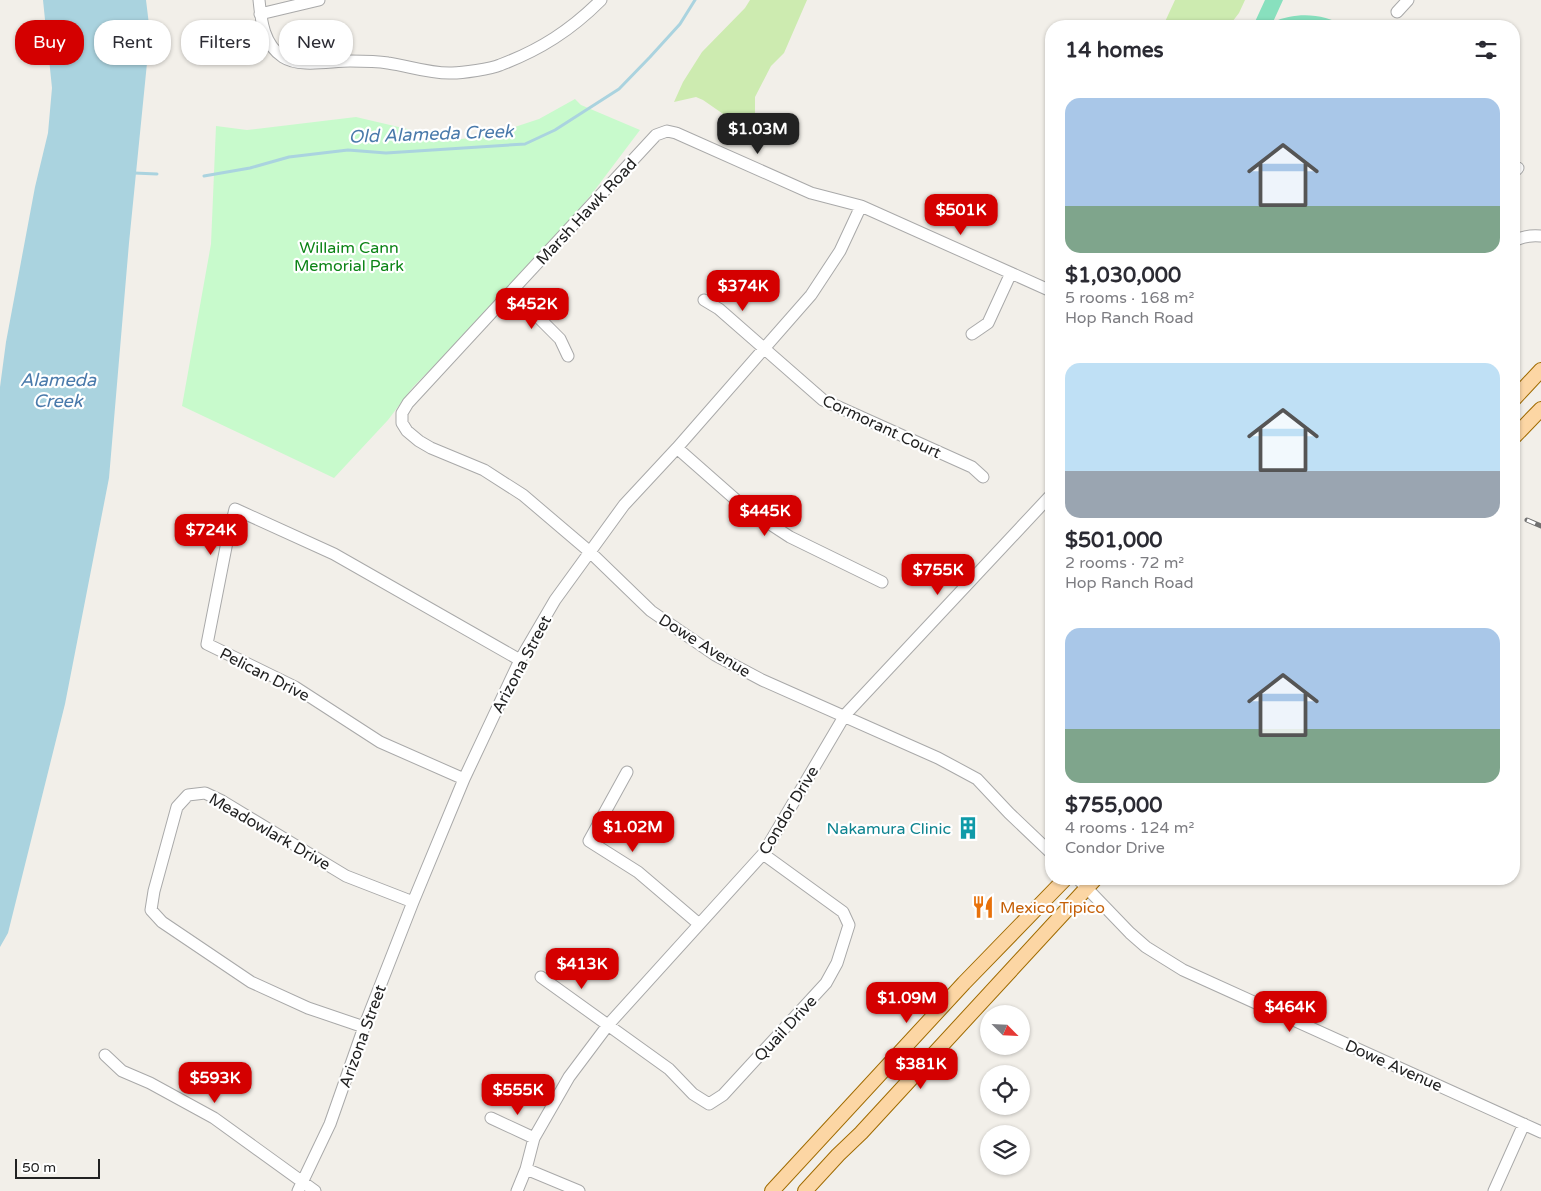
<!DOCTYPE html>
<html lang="en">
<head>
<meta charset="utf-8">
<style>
	body { margin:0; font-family:"Varela Round",sans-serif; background:#f2f2f3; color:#2b2b33; height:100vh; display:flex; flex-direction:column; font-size:19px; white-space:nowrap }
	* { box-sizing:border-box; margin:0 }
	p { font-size:16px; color:#7c7c81 }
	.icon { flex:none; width:28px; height:28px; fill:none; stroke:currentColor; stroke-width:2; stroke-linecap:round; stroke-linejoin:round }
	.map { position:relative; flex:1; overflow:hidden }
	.panel { position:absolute; left:1045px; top:20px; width:475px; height:865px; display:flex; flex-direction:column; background:#fff; border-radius:20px; box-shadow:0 1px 4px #0004 }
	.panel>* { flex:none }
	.banner { position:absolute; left:15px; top:20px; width:475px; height:45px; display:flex; gap:10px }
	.needle { width:32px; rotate:114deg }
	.fabs { position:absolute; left:980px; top:1005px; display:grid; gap:10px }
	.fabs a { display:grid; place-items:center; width:50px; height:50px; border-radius:50%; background:#fff; box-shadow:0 1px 4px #0004; font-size:25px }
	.scale { position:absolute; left:15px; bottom:12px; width:85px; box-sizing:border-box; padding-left:5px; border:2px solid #222; border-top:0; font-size:14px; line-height:18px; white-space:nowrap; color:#222; -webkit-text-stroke:4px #fff; paint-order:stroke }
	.price { position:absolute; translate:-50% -42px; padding:0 11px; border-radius:10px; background:#d40000; color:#fff; font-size:16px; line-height:32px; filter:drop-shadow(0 1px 2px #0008) }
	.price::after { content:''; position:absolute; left:50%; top:30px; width:15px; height:11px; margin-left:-8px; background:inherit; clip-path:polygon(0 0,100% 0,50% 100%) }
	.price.selected { background:#222; color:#fff }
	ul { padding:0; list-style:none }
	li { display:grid; align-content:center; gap:10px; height:265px; padding:0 20px }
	li span { display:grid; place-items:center; height:155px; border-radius:15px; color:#555 }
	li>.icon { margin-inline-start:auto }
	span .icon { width:90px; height:90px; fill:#fffc; stroke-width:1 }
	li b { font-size:21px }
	h2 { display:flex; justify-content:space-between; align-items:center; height:60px; padding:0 20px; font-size:21px }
	.tag { padding:0 18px; border-radius:20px; background:#fff; box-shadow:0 1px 4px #0004; font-size:18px; line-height:45px }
	.tag.selected { background:#d40000; color:#fff }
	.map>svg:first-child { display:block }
	.grass { fill:#cdebb0 }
	.park { fill:#c8facc }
	.pitch { fill:#88e0be }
	.water { fill:#aad3df }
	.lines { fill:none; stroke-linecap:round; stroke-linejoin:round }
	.stream { stroke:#aad3df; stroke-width:3 }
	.minor-casing { stroke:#a9a9a9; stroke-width:13 }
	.major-casing { stroke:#a06b00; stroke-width:16 }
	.minor { stroke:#fff; stroke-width:11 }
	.major { stroke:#fcd6a4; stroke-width:14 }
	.rail-casing { stroke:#707070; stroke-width:5 }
	.rail { stroke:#fff; stroke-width:3; stroke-dasharray:9; stroke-linecap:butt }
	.labels { text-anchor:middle; stroke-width:4.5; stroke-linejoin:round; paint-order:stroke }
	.street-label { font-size:16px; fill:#222; stroke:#fff }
	.park-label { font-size:16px; fill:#0c8416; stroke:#fff }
	.culture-label { font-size:16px; fill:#0d838f; stroke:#fff; text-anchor:end }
	.food-label { font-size:16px; fill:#c56008; stroke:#fff; text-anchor:start }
	.water-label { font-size:18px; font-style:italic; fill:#4a7aab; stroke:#fff }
</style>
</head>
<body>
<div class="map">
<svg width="1541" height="1191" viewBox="0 0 1541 1191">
	<rect width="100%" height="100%" fill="#f2efe9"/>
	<path class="grass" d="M750 0H807L784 53 771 66 755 97V121L754 132 742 127 703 100 696 97 674 102 683 82 702 52 745 8Z
		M1175 0H1245L1239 13 1229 26H1163Z"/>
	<path class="park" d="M575 99 581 105 640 130 591 195 559 233 467 333 413 387 388 420 334 478 182 406 211 244 216 126 247 130 356 117 454 140 491 135 539 119Z"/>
	<path class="pitch" d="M1265 0H1283L1273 22C1295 12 1324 13 1344 26H1253Z"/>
	<path class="water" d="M43 0H146L150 33 129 243 109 478 65 704 8 933 0 947V387L6 342 35 187 48 133 52 88Z"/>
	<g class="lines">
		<path class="stream" d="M134 173 157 174
			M204 176 250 168 289 157 348 150 386 153 525 144 555 130 619 89 650 57 680 24 695 0"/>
		<defs>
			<path id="minor" d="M259 0C261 21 264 45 283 57 300 68 330 61 350 61 362 61 376 61 388 63 409 66 430 74 452 73 462 73 491 69 500 65 540 50 571 30 601 0
				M1397 12 1408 0
				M260 14 319 0
				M1514 172 1518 168
				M1514 241C1523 236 1531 235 1541 236
				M1051 291 861 206 811 193 676 133 667 131 656 135 408 403 402 413V423L407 431 419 441 431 448 484 470 523 495 590 552 651 611 715 655 762 680 938 758 977 779 1009 813 1051 853
				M513 292 560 339 568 356
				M704 300 719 309 823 400 972 467 983 477
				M972 334 988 323 1011 273
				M677 448 744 507 790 537 882 582
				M627 772 589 841 638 872 699 924
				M464 779 380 742 295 687 207 644 227 542 235 509 334 554 520 660
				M1078 879 1130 933 1146 947 1183 970 1541 1132
				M541 977 669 1069 693 1094 709 1104 723 1095 826 983 837 963 849 925 843 912 763 854
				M364 1027 308 1008 251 982 162 922 151 910 154 891 177 807 188 795 205 793 222 801 346 876 413 902
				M105 1055 122 1071 150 1083 214 1118 315 1191
				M491 1118 534 1138
				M526 1169 579 1191
				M298 1191 330 1124 364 1027 413 902 464 779 520 660 555 600 624 505 677 448 811 295 840 251 861 206
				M517 1191 526 1169 534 1138 569 1077 608 1025 763 854 845 715 1051 495
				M1494 1191 1524 1124"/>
			<path id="major" d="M1514 399 1541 370
				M1514 437 1541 409
				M772 1191 964 983 1065 879
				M805 1191 838 1155 861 1133 1095 879"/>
		</defs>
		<use href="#minor" class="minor-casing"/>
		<use href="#major" class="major-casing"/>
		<use href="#minor" class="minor"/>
		<use href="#major" class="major"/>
		<defs>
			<path id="rail" d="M1527 520 1541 526"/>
		</defs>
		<use href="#rail" class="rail-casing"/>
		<use href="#rail" class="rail"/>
	</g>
	<defs>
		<symbol id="building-bare" viewBox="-9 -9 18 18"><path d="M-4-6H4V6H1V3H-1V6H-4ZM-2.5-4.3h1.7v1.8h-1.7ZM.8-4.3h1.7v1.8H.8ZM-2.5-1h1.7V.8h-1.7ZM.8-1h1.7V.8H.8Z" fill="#0f9aa8" stroke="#fff" stroke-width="2.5" paint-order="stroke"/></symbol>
		<symbol id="restaurant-bare" viewBox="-9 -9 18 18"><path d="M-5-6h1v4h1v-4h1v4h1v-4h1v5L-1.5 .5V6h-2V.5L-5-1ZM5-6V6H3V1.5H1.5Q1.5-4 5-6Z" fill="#e8710a" stroke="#fff" stroke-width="2.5" paint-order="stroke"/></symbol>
	</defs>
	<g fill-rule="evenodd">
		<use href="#building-bare" x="952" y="812" width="32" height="32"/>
		<use href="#restaurant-bare" x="967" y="891" width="32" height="32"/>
	</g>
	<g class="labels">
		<g class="street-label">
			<text transform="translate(586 211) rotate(-47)" y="6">Marsh Hawk Road</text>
			<text transform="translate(882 426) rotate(25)" y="6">Cormorant Court</text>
			<text transform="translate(705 645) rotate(32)" y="6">Dowe Avenue</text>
			<text transform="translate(521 664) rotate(-62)" y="6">Arizona Street</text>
			<text transform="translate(265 674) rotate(27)" y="6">Pelican Drive</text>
			<text transform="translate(788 810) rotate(-59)" y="6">Condor Drive</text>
			<text transform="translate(270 831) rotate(30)" y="6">Meadowlark Drive</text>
			<text transform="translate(785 1028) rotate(-47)" y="6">Quail Drive</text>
			<text transform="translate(362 1036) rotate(-70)" y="6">Arizona Street</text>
			<text transform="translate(1394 1065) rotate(24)" y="6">Dowe Avenue</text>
		</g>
		<g class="park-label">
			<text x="349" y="253">Willaim Cann<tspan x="349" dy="18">Memorial Park</tspan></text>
		</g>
		<g class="culture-label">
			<text x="951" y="834">Nakamura Clinic</text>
		</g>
		<g class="food-label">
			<text x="1000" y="913">Mexico Tipico</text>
		</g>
		<g class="water-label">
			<text transform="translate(431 134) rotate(-2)" y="6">Old Alameda Creek</text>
			<text x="58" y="386">Alameda<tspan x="58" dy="21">Creek</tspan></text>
		</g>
	</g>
</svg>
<div class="fabs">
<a><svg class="needle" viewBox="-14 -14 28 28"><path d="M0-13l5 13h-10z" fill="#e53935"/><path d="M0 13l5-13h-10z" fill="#7c7c81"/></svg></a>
<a><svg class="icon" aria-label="locate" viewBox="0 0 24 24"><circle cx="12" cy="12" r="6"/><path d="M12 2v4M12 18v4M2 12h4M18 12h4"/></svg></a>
<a><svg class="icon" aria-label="layers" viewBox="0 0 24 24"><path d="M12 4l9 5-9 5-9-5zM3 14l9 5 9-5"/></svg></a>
</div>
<div class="scale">50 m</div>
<b class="price selected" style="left:758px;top:155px">$1.03M</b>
<b class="price" style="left:961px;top:236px">$501K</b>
<b class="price" style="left:743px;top:312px">$374K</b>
<b class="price" style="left:532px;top:330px">$452K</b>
<b class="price" style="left:765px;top:537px">$445K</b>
<b class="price" style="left:211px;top:556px">$724K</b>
<b class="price" style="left:938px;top:596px">$755K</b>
<b class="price" style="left:633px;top:853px">$1.02M</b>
<b class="price" style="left:582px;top:990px">$413K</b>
<b class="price" style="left:907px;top:1024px">$1.09M</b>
<b class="price" style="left:1290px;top:1033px">$464K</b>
<b class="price" style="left:921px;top:1090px">$381K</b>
<b class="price" style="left:215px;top:1104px">$593K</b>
<b class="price" style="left:518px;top:1116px">$555K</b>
<div class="banner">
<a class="tag selected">Buy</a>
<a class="tag">Rent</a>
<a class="tag">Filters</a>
<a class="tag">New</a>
</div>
<section class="panel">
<h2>14 homes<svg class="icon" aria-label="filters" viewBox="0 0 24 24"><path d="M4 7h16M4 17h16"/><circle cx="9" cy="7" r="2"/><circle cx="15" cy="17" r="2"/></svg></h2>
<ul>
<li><span style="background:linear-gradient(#a9c7e8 70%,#7fa58c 0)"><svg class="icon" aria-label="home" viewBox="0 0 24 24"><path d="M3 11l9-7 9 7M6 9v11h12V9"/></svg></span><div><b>$1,030,000</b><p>5 rooms · 168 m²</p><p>Hop Ranch Road</p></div></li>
<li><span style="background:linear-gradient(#bfe0f5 70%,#9aa5b1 0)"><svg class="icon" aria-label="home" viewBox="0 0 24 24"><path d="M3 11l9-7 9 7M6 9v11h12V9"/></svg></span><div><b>$501,000</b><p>2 rooms · 72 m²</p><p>Hop Ranch Road</p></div></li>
<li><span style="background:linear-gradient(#a9c7e8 65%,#7fa58c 0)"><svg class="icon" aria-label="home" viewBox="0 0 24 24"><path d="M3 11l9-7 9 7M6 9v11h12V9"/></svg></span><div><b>$755,000</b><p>4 rooms · 124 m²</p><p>Condor Drive</p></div></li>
</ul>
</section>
</div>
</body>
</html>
